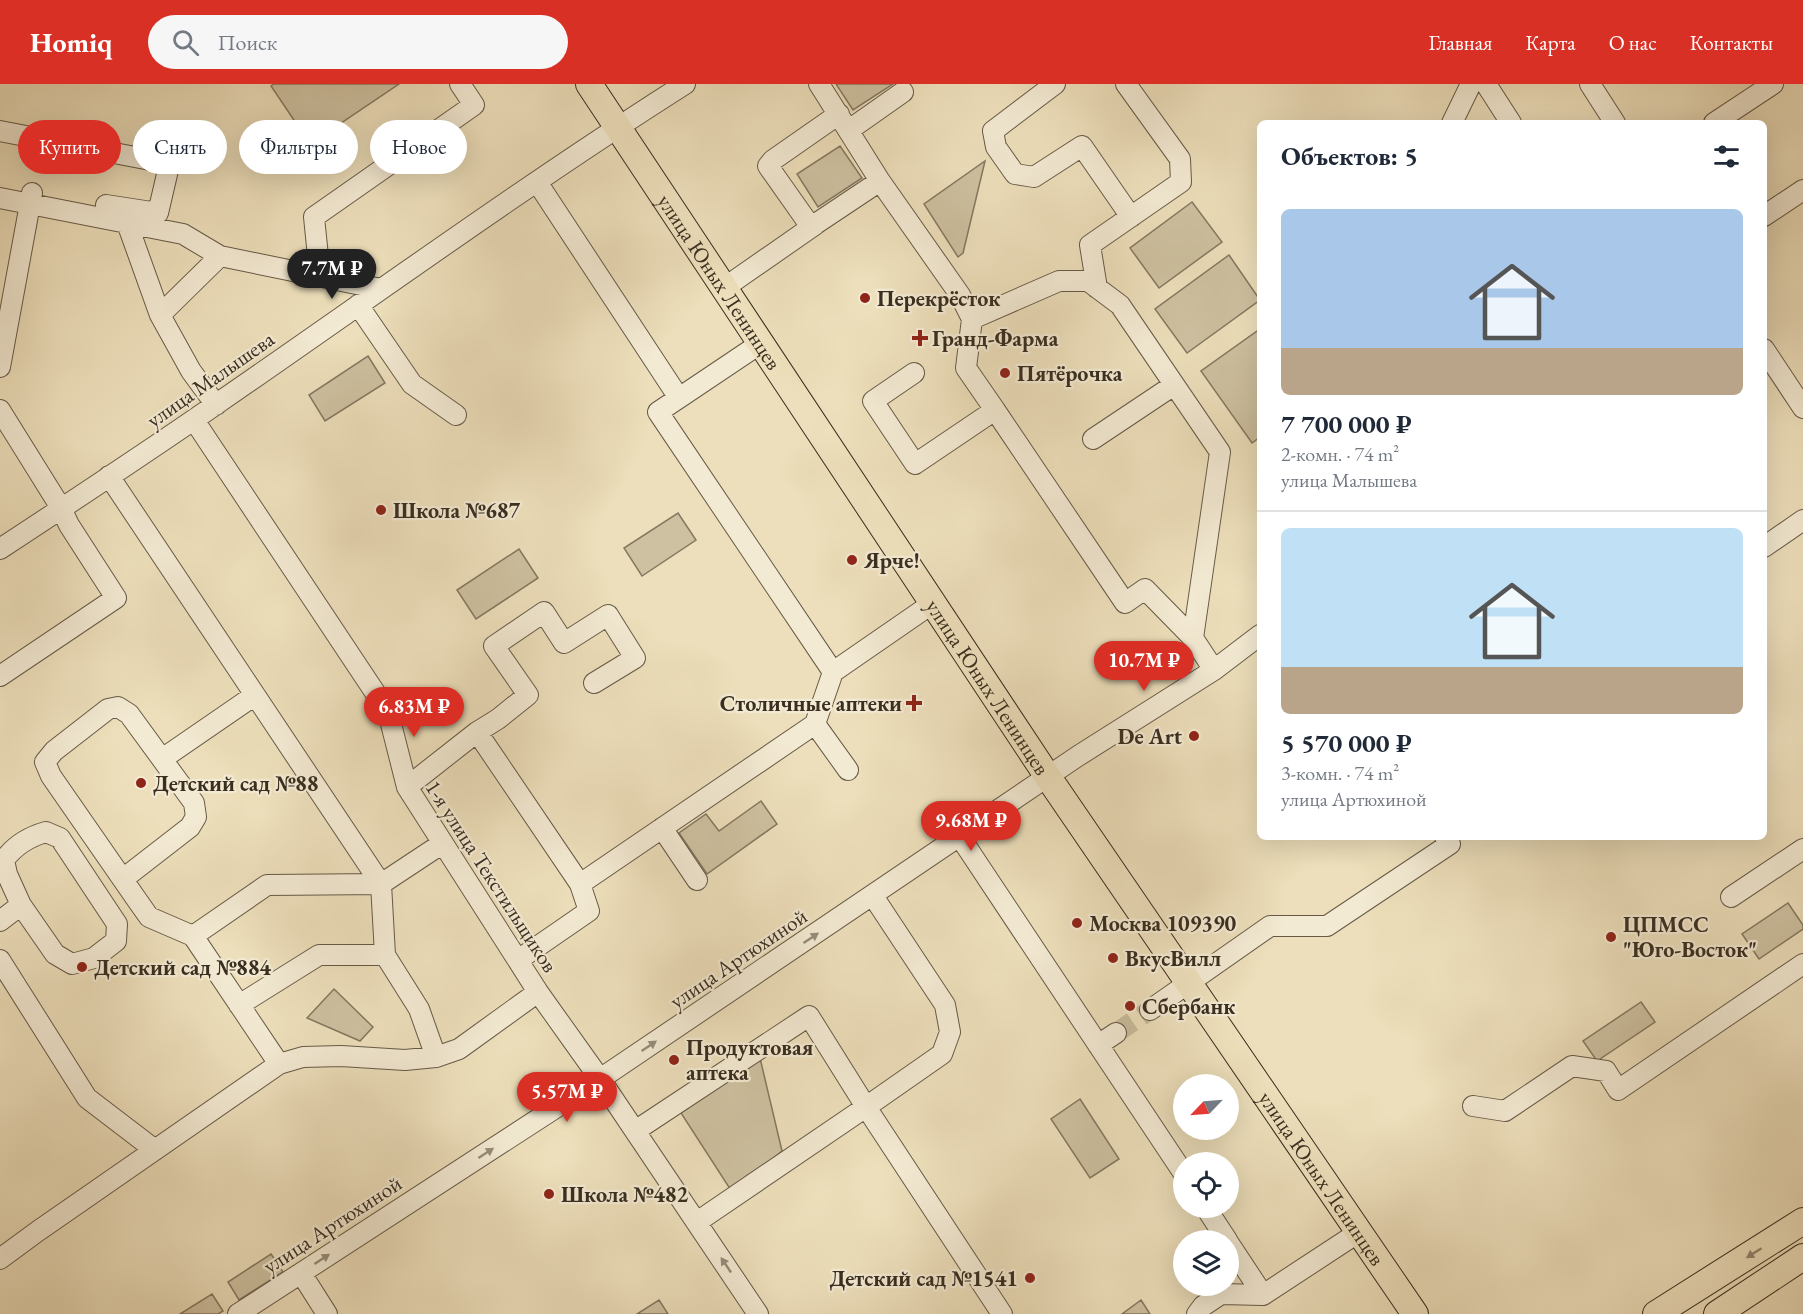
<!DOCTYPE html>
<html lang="ru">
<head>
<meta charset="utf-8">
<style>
	body { margin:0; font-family:"EB Garamond",serif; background:#f6f6f7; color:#1f2937; height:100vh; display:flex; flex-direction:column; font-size:22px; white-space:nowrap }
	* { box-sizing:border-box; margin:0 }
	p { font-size:20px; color:#747a83 }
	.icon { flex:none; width:33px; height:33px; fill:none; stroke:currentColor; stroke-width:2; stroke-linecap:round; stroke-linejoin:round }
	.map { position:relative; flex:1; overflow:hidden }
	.details { position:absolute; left:1257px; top:36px; width:510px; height:720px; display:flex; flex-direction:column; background:#fff; border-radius:9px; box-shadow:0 6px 24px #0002 }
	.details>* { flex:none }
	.top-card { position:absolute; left:18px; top:36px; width:570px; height:54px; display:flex; gap:12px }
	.needle { width:39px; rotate:245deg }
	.tools { position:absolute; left:1173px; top:990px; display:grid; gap:12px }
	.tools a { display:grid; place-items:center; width:66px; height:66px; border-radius:50%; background:#fff; box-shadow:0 6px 24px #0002; font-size:30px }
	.price { position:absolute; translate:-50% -51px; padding:0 14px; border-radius:21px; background:#d93025; color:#fff; font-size:20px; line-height:39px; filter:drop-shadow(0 2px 3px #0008) }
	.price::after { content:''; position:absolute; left:50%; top:36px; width:18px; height:14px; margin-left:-9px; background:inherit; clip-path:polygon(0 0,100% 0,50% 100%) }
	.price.selected { background:#222; color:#fff }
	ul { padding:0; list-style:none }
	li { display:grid; align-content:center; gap:12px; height:318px; padding:0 24px }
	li+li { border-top:2px solid #e0e1e3 }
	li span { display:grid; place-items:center; height:186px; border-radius:9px; color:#555 }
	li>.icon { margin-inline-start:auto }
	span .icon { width:108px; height:108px; fill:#fffc; stroke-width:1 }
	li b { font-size:26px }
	h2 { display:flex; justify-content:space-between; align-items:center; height:72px; padding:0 24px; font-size:26px }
	.pill { padding:0 21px; border-radius:27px; background:#fff; box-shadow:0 6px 24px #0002; font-size:21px; line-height:54px }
	.pill.selected { background:#d93025; color:#fff }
	header { display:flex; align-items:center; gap:36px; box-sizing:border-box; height:84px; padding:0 30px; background:#d93025; color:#fff }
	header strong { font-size:28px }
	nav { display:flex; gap:33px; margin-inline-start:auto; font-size:21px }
	.search { width:420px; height:54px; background:#f6f6f7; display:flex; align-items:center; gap:15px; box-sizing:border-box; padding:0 21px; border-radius:33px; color:#747a83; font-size:22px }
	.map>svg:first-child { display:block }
	.green { fill:#cec1a1; stroke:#847860; stroke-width:1.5 }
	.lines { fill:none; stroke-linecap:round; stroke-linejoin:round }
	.minor-tunnel { stroke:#c9bc9c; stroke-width:20; stroke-dasharray:20 10; stroke-linecap:butt }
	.minor-casing { stroke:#665a47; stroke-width:22 }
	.major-casing { stroke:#392e20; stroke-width:28 }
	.minor { stroke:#f3ead3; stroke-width:20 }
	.major { stroke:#eddfbb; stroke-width:26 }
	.oneway { fill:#968c7a }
	.oneway2 { fill:#93866e }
	.poi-dot { fill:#8f2418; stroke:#f3ead3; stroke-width:2 }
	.labels { text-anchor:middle; stroke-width:4.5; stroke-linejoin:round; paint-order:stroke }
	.street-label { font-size:22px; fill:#392e20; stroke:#f3ead3 }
	.poi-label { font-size:22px; font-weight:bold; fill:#392e20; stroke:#f3ead3; text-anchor:start }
</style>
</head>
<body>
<header>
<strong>Homiq</strong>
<div class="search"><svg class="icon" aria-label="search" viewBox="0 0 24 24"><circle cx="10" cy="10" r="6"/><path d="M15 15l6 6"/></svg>Поиск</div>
<nav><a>Главная</a><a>Карта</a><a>О нас</a><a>Контакты</a></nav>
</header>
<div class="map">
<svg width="1803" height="1230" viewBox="0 0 1803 1230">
	<rect width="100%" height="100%" fill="#eddfbb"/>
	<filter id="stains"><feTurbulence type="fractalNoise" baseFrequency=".00333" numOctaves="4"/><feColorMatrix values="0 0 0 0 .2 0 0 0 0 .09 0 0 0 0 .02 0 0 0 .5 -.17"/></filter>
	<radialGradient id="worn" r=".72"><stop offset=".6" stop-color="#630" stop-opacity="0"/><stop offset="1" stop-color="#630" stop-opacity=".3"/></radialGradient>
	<path class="green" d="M274 0H399L310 60 271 2Z
		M836 0H893L853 26Z
		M840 62 862 94 818 123 797 90Z
		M985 77 963 169 958 173 924 120Z
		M1192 118 1222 158 1159 204 1130 164Z
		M1229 171 1260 216 1187 269 1155 225Z
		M1260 245V353L1252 359 1201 287Z
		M368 272 385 299 325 337 309 311Z
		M678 429 696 456 642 492 624 464Z
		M519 465 538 494 476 535 457 506Z
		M761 717 777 740 707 790 679 749 706 730 719 747Z
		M1788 819 1803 841V845L1759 875 1742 850Z
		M334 905 373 943 360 957 307 934Z
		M1641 918 1655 938 1597 977 1583 957Z
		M760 974 782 1067 732 1108 681 1029Z
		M1080 1015 1119 1075 1090 1094 1051 1035Z
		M271 1170 283 1188 239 1216 228 1198Z
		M212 1210 223 1227 218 1230H180Z
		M659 1216 668 1230H637Z
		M1141 1216 1150 1230H1122Z"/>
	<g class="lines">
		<path class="minor-tunnel" d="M1116 949 1150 926"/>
		<defs>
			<path id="minor" d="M819 0 880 97 811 143 768 82 773 76 839 30
				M1055 0 993 47 996 63 1015 90 1034 93 1082 62 1131 133
				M1486 0 1511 39
				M1590 0 1615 39
				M1452 39 1469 4
				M1714 39 1773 0
				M849 46 903 8
				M0 47 161 78 166 80 168 86 158 129 106 121
				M880 97 960 211 972 235 1059 197H1088L1120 221 1220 368 1193 554 1214 586
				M537 98 679 314 761 259
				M0 114 183 150 220 172 381 205
				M1764 132 1803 106
				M127 139 160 231
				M320 192 314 133 474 21 460 0
				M724 204 816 140
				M1097 204 1090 161 1181 98 1180 75 1126 0
				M358 221 412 300 456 331
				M972 235 966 284 995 326
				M1764 265 1803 324
				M0 283 32 109
				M914 289 873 317 915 380 995 326 1125 519 1145 505 1193 554
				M679 314 658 328 833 588 933 519
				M216 321 191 287 160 231 220 172
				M0 326 61 424 69 441 116 514 0 592
				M194 336 388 628 407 703 538 908 600 995 758 1230
				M1093 355 1174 301
				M109 392 381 800 385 871 419 925 436 973
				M1764 463 1803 436
				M0 465C73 417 146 369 218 319 373 212 526 101 685 0
				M815 640 848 686
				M477 648 498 635 528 611 494 562 544 528 564 559 608 531 635 574 594 599
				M162 675 255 611
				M407 703 477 648 580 800
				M662 744 697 796
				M46 748 60 754 117 840 116 857 94 874 72 880 55 870 21 821 7 790 4 776C15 761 28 753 46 748Z
				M960 753 1184 1090
				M123 795 190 743 196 733 194 719 129 630 118 623 108 625 54 667 45 678 51 692 137 816 149 833 193 852
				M873 812 945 921 950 948 942 970 866 1023 1002 1230
				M1731 813 1803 765
				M0 837 21 821
				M0 876 87 1014 155 1066
				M518 876 589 827 580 800 815 640 833 588
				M239 921 319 871H385
				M1150 926 1270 842H1327L1450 760 1445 753
				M1098 961 1116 949
				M279 980 193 852 267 801 381 800 443 759
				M1473 1022 1505 1027 1572 982 1606 987 1618 1006 1803 880
				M635 1047 809 932 866 1023 697 1138
				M1206 1124 1227 1156
				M1228 1158 1263 1211
				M0 1175 38 1147 279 980 303 973 341 972 405 976 436 973 459 965 538 908
				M301 1189 327 1230
				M238 1230 600 995 1078 672 1214 586 1260 551
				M1197 1230 1203 1222 1221 1210 1263 1211 1359 1148"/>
			<g id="major">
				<path id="s1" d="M589 0 1048 693 1415 1230"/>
				<path d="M1656 1230 1803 1137"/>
				<path d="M1717 1230 1803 1173"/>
			</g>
		</defs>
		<use href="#minor" class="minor-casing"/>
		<use href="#major" class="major-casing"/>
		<use href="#minor" class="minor"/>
		<use href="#major" class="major"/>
	</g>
	<defs><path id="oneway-solid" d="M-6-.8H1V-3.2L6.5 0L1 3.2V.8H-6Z" transform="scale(1.5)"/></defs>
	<g class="oneway">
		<use href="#oneway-solid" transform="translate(811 854) rotate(-34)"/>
		<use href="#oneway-solid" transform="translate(649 962) rotate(-34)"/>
		<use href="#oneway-solid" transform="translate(486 1069) rotate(-33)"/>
		<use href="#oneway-solid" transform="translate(322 1175) rotate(-33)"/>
		<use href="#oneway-solid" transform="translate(726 1181) rotate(-124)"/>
	</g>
	<use class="oneway2" href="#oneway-solid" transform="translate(1754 1169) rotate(148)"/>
	<g class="poi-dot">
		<circle cx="865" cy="214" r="6"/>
		<path d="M917 245h6v6h6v6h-6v6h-6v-6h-6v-6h6z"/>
		<circle cx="1005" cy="289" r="6"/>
		<circle cx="381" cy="426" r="6"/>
		<circle cx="852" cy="476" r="6"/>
		<path d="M911 610h6v6h6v6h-6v6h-6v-6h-6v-6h6z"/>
		<circle cx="1194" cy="652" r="6"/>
		<circle cx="141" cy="699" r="6"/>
		<circle cx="1077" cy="839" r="6"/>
		<circle cx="1611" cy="853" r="6"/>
		<circle cx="1113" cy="874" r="6"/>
		<circle cx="82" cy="883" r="6"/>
		<circle cx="1130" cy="922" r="6"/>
		<circle cx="674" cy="976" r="6"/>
		<circle cx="549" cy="1110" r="6"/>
		<circle cx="1030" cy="1194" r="6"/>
	</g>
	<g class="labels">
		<g class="street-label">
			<text dy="8" stroke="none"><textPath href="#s1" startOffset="237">улица Юных Ленинцев</textPath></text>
			<text transform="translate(210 295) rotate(-35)" y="8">улица Малышева</text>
			<text dy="8" stroke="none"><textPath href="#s1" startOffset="723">улица Юных Ленинцев</textPath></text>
			<text transform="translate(492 792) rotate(57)" y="8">1-я улица Текстильщиков</text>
			<text transform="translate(738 874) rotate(-34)" y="8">улица Артюхиной</text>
			<text dy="8" stroke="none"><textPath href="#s1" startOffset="1317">улица Юных Ленинцев</textPath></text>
			<text transform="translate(332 1140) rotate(-33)" y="8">улица Артюхиной</text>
		</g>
		<g class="poi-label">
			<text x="877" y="222">Перекрёсток</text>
			<text x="932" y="262">Гранд-Фарма</text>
			<text x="1017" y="297">Пятёрочка</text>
			<text x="393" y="434">Школа №687</text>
			<text x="864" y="484">Ярче!</text>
			<text x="902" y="627" text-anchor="end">Столичные аптеки</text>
			<text x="1182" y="660" text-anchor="end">De Art</text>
			<text x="153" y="707">Детский сад №88</text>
			<text x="1089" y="847">Москва 109390</text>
			<text x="1623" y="848">ЦПМСС<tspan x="1623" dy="25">"Юго-Восток"</tspan></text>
			<text x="1125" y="882">ВкусВилл</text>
			<text x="94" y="891">Детский сад №884</text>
			<text x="1142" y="930">Сбербанк</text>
			<text x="686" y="971">Продуктовая<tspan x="686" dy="25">аптека</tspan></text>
			<text x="561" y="1118">Школа №482</text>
			<text x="1018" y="1202" text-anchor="end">Детский сад №1541</text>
		</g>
	</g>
	<rect width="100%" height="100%" filter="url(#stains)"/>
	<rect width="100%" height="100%" fill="url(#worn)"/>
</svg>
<div class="tools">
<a><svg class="needle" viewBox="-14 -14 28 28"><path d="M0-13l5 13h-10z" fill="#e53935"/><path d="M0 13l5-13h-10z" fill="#747a83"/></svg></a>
<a><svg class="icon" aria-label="locate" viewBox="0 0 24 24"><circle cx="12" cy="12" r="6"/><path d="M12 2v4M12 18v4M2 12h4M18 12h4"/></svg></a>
<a><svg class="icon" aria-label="layers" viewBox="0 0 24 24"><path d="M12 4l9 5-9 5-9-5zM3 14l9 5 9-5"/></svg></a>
</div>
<b class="price selected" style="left:332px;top:216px">7.7M ₽</b>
<b class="price" style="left:1144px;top:608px">10.7M ₽</b>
<b class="price" style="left:414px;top:654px">6.83M ₽</b>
<b class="price" style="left:971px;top:768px">9.68M ₽</b>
<b class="price" style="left:567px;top:1039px">5.57M ₽</b>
<div class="top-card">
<a class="pill selected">Купить</a>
<a class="pill">Снять</a>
<a class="pill">Фильтры</a>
<a class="pill">Новое</a>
</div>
<section class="details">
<h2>Объектов: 5<svg class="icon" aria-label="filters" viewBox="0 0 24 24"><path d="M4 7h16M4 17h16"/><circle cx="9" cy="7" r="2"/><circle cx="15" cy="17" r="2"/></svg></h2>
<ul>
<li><span style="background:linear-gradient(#a9c7e8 75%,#b9a48a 0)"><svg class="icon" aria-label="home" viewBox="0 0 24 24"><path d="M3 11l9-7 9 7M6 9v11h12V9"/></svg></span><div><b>7 700 000 ₽</b><p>2-комн. · 74 m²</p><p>улица Малышева</p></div></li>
<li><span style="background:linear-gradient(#bfe0f5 75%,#b9a48a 0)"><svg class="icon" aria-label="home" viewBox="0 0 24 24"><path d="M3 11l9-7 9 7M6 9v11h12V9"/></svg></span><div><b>5 570 000 ₽</b><p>3-комн. · 74 m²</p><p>улица Артюхиной</p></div></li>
</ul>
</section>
</div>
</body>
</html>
